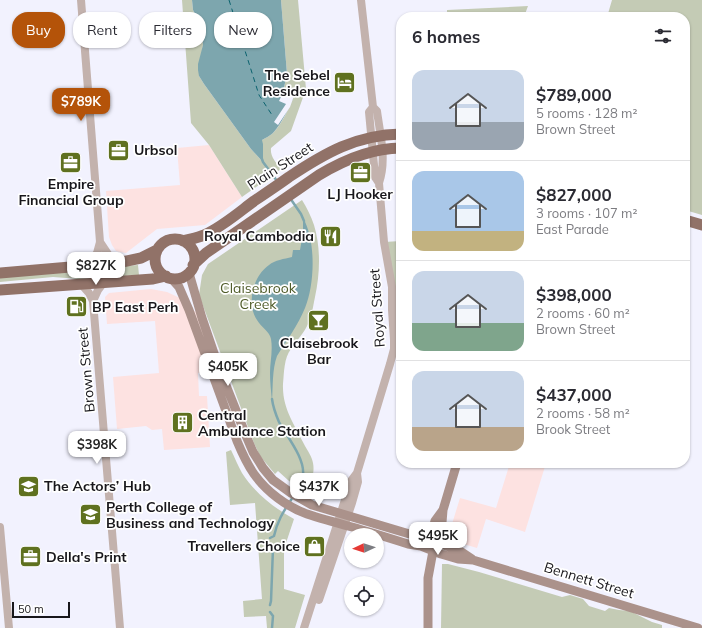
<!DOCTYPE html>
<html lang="en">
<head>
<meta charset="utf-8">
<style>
	body { margin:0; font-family:Mulish,sans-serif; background:#f7f7f7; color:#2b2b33; height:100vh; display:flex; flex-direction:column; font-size:15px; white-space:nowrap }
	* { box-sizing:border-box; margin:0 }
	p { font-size:13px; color:#7c7c81 }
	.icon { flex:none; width:22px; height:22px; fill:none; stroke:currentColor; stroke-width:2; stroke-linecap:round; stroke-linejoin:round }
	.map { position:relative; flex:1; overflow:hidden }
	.panel { position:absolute; left:396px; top:12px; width:294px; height:456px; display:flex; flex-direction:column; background:#fff; border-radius:16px; box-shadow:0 1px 3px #0004 }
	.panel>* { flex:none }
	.top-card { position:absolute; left:12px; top:12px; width:324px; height:36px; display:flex; gap:8px }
	.needle { width:26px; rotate:266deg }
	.tools { position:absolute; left:344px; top:528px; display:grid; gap:8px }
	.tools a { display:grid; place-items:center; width:40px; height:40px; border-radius:50%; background:#fff; box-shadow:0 1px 3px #0004; font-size:20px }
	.scale { position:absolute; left:12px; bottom:10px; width:58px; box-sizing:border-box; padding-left:4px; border:2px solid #18171b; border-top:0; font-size:11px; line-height:14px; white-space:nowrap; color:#18171b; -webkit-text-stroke:3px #fff; paint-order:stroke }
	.price { position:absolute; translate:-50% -34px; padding:0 9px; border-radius:8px; background:#fff; color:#222; font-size:13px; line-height:26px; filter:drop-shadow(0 1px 2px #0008) }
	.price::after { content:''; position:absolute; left:50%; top:24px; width:12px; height:9px; margin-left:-6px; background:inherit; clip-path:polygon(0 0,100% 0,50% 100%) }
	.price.on { background:#b45309; color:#fff }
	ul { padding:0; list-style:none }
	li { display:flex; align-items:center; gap:12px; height:100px; padding:0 16px }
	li+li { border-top:1px solid #e1e1e2 }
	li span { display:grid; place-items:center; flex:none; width:112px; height:80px; border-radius:12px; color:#555 }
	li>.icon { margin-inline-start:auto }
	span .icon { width:48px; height:48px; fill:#fffc; stroke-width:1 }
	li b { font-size:17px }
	h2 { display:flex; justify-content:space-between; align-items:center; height:48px; padding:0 16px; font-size:17px }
	.chip { padding:0 14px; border-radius:16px; background:#fff; box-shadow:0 1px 3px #0004; font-size:14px; line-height:36px }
	.chip.on { background:#b45309; color:#fff }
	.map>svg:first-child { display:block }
	.commercial { fill:#fde2e1 }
	.green { fill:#c4cbb5 }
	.water { fill:#7da6ae }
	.pier { fill:#f2f2fe }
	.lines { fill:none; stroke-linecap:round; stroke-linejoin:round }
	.stream { stroke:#7da6ae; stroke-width:2.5 }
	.ferry { stroke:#0b626e; stroke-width:1; stroke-dasharray:5 4; stroke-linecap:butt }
	.tertiary { stroke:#c3b2ad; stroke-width:8 }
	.secondary { stroke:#ab928b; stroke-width:9 }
	.trunk { stroke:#917268; stroke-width:11 }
	.labels { text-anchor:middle; stroke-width:3.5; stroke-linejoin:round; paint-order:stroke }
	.poi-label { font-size:14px; font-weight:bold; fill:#18171b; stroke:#fff; text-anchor:start }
	.street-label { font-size:14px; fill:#18171b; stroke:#fff }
	.park-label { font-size:14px; fill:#4f5c29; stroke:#fff }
</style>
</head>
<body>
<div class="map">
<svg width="702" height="628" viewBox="0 0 702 628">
	<rect width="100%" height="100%" fill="#f2f2fe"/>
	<path class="commercial" d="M209 145 242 197 205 225 157 229 126 253 120 252 116 251 112 245 109 237 106 191 180 185 177 148Z
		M151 289 167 292 182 299 202 318 211 371 198 373 199 396H207L210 447 164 450 162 429 152 430 146 426 117 429 113 377 159 373 155 321 107 324 105 297 109 293Z
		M510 463H546L525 532 486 519 477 548 450 540 448 539V537L460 498 496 508Z"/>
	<path class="green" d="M182 0H192L193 10 199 22 202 33 203 45 199 76 204 84 251 149 263 162 262 140C265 138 270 136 273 133 282 124 289 108 294 96L283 93 285 83 287 74 281 0H298L306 89 291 131 271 148C270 157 276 162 281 169L242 197 209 145 191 123Z
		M612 0H702V215L685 210V17H607Z
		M528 6 524 17H447V10Z
		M302 200C307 208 311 216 314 225 321 248 320 274 315 297 313 306 312 316 308 324 304 333 297 340 291 349 284 358 284 372 283 384 282 409 295 425 305 446 308 451 312 457 313 463 315 473 311 483 307 492L289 481 278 471 275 474 260 456 254 443 199 295 202 275 208 264Z
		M401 241V309L392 310 384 242Z
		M138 265 139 275 79 279 53 277 0 282V277Z
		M231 450C235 458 238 466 242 473 255 493 274 508 294 519L284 549V589L305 595 295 628H267L266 616 244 617 243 601 262 599 255 503 230 505 226 452Z
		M442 564H448L479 572 562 597 570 595 583 599 589 606 605 611 609 608 619 610 630 611 652 622 662 625V628H441Z"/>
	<path class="water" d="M192 0H281L287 74 283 92 294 96C289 108 282 123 273 133 270 136 265 138 262 140L263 144V162L251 149 204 84 199 76 198 70V64L203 45 202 33 199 22 193 10Z
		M303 218C316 240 315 284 305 308 298 325 287 340 277 356 272 370 273 386 272 401 271 391 270 382 270 373 270 362 273 351 271 339 270 332 261 327 257 320 246 304 253 276 269 265 275 260 284 259 292 257L293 250H300L303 233Z"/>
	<path class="pier" d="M283 93 294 96 290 107 278 125 274 122 286 104 279 101Z"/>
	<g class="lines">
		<path class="stream" d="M262 159 263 162 277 181
			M290 198 301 214 304 221
			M270 538 274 536C277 522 283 512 291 500 295 493 301 484 303 475 305 458 287 437 279 422 276 415 273 407 272 399
			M269 544 273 548 271 601 270 605
			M270 612 273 616 272 628"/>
		<path class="ferry" d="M229 0 259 95 272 115"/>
		<path class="tertiary" d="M81 0 100 242 97 253 88 265
			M361 0 373 107 377 111C380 134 387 160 379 183
			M100 242 108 254 117 263
			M81 284 89 293 93 301 120 628
			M93 301 98 290 104 282
			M0 527 9 628
			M319 600 352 503 358 482 357 473
			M304 628 351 481 357 473 390 364 394 349V340L392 310V287L384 242 379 183 375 177 374 165 369 112 373 107"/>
		<path class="secondary" d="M189 273 202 318 219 368 247 438 253 452 263 468 273 480 291 493 312 505 433 541 460 551 472 559
			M171 278 179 287 189 310 237 441C242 453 247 464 254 474 267 492 287 507 307 514 322 519 337 523 352 527 370 532 389 538 408 544L421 546 441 554 458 559 473 560 698 628
			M443 510 441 535 446 546
			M428 628V578L433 551 430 540 435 521 443 510 457 463"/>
		<path class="trunk" d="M685 220 702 225
			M155 259a20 20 0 1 1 40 0a20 20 0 1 1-40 0Z
			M183 241C190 239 198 238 204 235 222 227 238 213 254 201 266 193 278 185 289 177 325 153 356 135 401 134
			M193 265 206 253 319 175C344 160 371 148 401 148
			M0 273 117 263 141 258 157 250
			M0 290 153 279 166 276"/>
	</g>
	<defs>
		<symbol id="hotel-square" viewBox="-11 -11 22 22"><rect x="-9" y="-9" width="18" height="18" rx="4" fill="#5f711f" stroke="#fff"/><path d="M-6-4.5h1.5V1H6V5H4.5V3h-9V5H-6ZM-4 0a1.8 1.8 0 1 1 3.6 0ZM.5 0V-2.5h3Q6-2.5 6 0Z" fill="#fff"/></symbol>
		<symbol id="office-square" viewBox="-11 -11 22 22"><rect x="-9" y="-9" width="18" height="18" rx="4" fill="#5f711f" stroke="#fff"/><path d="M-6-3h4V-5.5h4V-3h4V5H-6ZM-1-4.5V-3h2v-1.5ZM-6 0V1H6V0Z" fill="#fff"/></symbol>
		<symbol id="restaurant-square" viewBox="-11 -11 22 22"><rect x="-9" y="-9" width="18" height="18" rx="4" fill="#5f711f" stroke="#fff"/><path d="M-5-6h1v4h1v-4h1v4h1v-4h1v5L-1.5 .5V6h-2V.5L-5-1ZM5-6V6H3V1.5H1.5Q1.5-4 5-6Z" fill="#fff"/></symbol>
		<symbol id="fuel-square" viewBox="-11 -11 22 22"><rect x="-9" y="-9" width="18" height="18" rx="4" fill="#5f711f" stroke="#fff"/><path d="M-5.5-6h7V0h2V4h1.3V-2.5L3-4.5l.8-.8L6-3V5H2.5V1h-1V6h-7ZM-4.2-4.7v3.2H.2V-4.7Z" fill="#fff"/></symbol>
		<symbol id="bar-square" viewBox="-11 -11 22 22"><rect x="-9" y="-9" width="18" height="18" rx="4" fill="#5f711f" stroke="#fff"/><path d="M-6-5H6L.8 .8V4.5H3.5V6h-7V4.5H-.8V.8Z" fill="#fff"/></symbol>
		<symbol id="building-square" viewBox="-11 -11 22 22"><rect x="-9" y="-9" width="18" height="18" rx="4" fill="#5f711f" stroke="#fff"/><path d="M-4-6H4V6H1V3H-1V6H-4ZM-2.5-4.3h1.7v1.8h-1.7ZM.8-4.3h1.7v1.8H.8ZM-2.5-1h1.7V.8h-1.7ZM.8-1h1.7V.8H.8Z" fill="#fff"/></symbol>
		<symbol id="school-square" viewBox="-11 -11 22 22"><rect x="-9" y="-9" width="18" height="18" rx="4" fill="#5f711f" stroke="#fff"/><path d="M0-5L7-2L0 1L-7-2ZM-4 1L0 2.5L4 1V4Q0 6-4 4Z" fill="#fff"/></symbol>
		<symbol id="university-square" viewBox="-11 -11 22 22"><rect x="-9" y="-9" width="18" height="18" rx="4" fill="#5f711f" stroke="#fff"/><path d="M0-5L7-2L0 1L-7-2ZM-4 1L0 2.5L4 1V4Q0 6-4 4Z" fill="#fff"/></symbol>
		<symbol id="shop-square" viewBox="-11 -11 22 22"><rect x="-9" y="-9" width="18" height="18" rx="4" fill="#5f711f" stroke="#fff"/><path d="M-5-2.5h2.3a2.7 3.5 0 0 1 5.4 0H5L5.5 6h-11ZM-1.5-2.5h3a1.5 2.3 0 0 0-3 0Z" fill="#fff"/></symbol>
	</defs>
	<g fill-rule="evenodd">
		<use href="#hotel-square" x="332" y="70" width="25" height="25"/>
		<use href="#office-square" x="106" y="138" width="25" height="25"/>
		<use href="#office-square" x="58" y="150" width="25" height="25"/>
		<use href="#office-square" x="348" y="160" width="25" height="25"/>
		<use href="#restaurant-square" x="318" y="224" width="25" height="25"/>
		<use href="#fuel-square" x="64" y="294" width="25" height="25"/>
		<use href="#bar-square" x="306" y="308" width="25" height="25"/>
		<use href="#building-square" x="170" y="410" width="25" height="25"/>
		<use href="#school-square" x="16" y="474" width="25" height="25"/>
		<use href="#university-square" x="78" y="502" width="25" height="25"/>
		<use href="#shop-square" x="302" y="534" width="25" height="25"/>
		<use href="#office-square" x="18" y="544" width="25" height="25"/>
	</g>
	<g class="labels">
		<g class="poi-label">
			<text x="330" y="80" text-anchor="end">The Sebel<tspan x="330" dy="16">Residence</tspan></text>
			<text x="134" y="155">Urbsol</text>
			<text x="71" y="189" text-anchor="middle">Empire<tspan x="71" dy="16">Financial Group</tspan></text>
			<text x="360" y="199" text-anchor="middle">LJ Hooker</text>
			<text x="314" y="241" text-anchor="end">Royal Cambodia</text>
			<text x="92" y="312">BP East Perh</text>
			<text x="319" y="348" text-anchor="middle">Claisebrook<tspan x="319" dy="16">Bar</tspan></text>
			<text x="198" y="420">Central<tspan x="198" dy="16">Ambulance Station</tspan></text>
			<text x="44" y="491">The Actors’ Hub</text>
			<text x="106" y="512">Perth College of<tspan x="106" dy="16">Business and Technology</tspan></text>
			<text x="300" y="551" text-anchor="end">Travellers Choice</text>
			<text x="46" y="562">Della's Print</text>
		</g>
		<g class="street-label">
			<text transform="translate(280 166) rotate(-33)" y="5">Plain Street</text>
			<text transform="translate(377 308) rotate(-94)" y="5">Royal Street</text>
			<text transform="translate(86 370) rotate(-95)" y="5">Brown Street</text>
			<text transform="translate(589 580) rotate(17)" y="5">Bennett Street</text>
		</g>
		<g class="park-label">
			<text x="258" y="293">Claisebrook<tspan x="258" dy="16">Creek</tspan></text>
		</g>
	</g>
</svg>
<div class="tools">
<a><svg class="needle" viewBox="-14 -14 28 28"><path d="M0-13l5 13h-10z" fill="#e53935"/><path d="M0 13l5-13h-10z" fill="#7c7c81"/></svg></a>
<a><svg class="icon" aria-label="locate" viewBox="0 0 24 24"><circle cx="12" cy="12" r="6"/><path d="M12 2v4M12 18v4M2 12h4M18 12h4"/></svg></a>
</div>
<div class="scale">50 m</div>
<b class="price on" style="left:81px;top:122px">$789K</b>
<b class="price" style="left:96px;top:286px">$827K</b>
<b class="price" style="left:228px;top:387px">$405K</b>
<b class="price" style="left:97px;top:465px">$398K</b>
<b class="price" style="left:319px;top:507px">$437K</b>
<b class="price" style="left:438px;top:556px">$495K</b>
<div class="top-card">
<a class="chip on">Buy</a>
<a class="chip">Rent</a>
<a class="chip">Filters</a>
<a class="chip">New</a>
</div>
<section class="panel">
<h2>6 homes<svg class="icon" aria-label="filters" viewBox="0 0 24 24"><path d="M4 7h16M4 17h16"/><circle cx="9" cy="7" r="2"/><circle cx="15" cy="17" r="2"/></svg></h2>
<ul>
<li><span style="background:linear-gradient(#c9d6e8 65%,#9aa5b1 0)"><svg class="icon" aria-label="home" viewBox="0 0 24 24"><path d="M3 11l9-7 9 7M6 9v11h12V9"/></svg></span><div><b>$789,000</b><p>5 rooms · 128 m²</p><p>Brown Street</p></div></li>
<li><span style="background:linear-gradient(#a9c7e8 75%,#c2b280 0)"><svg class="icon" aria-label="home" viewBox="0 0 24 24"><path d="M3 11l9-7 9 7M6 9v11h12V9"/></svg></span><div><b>$827,000</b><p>3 rooms · 107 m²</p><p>East Parade</p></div></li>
<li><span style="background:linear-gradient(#c9d6e8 65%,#7fa58c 0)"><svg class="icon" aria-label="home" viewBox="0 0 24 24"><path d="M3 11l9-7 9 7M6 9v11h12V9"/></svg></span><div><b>$398,000</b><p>2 rooms · 60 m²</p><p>Brown Street</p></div></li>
<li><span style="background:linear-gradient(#c9d6e8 70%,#b9a48a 0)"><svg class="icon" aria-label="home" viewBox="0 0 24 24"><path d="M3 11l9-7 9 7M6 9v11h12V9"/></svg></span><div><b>$437,000</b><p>2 rooms · 58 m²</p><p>Brook Street</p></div></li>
</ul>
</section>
</div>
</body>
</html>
